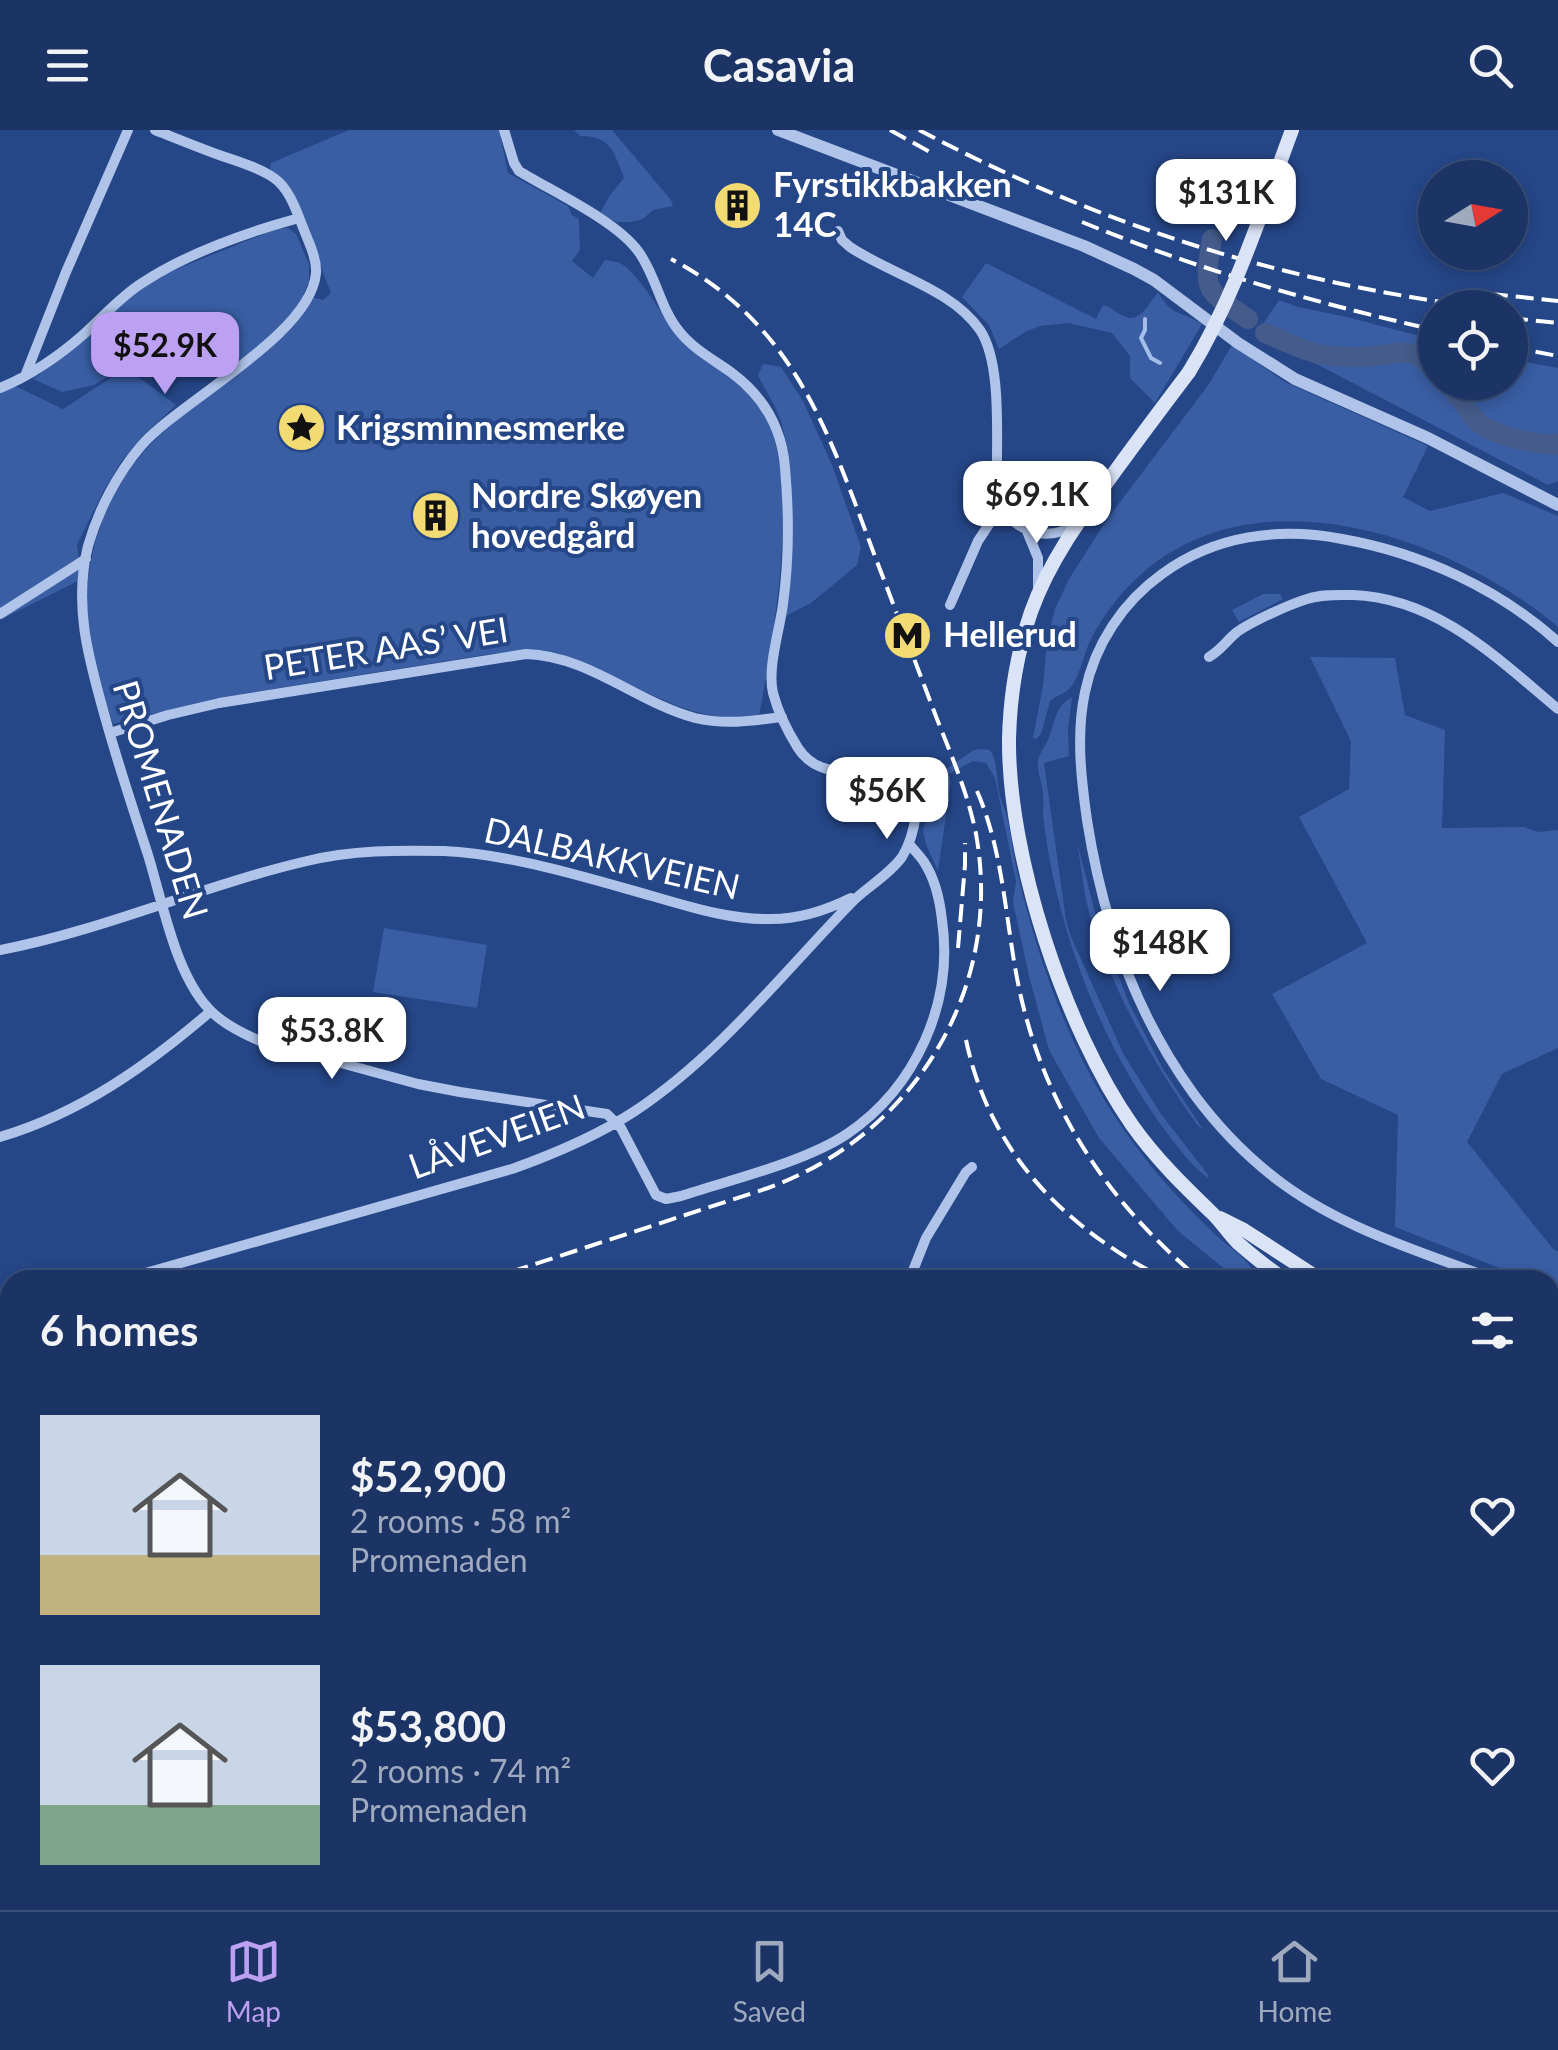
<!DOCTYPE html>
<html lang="en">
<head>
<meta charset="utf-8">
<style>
	body { margin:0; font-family:Lato,sans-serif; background:#253c6b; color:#f1f3f6; height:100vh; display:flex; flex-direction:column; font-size:38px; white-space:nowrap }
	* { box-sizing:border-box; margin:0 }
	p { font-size:32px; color:#a0aabf }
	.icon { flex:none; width:55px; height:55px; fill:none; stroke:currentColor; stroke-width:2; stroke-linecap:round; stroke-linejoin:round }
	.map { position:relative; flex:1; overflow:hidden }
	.drawer { position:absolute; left:0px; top:1140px; width:1560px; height:640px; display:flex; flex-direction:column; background:#1c3465; border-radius:30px 30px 0 0; box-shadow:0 5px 15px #0003,0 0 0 2px #3a4f79 }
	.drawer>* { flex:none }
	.needle { width:65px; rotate:79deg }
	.tools { position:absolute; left:1418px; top:30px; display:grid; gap:20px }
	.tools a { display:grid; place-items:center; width:110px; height:110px; border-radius:50%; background:#1c3465; box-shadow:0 5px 15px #0003,0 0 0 2px #3a4f79; font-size:50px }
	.price { position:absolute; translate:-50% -85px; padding:0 22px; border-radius:20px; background:#fff; color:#222; font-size:32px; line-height:65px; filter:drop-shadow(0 2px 5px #0008) }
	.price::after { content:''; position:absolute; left:50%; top:60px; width:30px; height:22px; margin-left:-15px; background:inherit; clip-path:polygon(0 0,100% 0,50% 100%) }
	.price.current { background:#bca0f2; color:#111 }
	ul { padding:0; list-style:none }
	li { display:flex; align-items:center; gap:30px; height:250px; padding:0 40px }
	li span { display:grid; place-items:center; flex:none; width:280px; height:200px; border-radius:0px; color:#555 }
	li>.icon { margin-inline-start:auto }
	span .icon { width:120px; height:120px; fill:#fffc; stroke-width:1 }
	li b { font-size:42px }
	h2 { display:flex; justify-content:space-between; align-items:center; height:120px; padding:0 40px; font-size:42px }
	header { display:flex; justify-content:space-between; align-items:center; height:130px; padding:0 40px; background:#1c3465; font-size:45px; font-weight:700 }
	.tabs { display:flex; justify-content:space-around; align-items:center; height:140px; border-top:2px solid #3a4f79; background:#1c3465; font-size:28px; color:#a0aabf }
	.tabs a { display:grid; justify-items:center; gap:5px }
	.tabs .current { color:#bca0f2 }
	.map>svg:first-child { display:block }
	.green { fill:#395ea4 }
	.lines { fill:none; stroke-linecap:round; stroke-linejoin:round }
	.stream { stroke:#a4bde9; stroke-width:4 }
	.river { stroke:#445b8b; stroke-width:20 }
	.minor { stroke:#b0c4e9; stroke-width:10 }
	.tertiary { stroke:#b0c4e9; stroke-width:12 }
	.secondary { stroke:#dbe4f7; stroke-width:14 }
	.rail { stroke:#fff; stroke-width:4; stroke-dasharray:18 8; stroke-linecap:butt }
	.secondary-bridge { stroke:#dbe4f7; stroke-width:14 }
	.labels { text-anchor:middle; stroke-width:8; stroke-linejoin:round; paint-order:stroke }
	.poi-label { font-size:35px; font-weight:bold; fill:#fff; stroke:#254687; text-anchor:start }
	.street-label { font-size:35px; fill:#fff; stroke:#254687 }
</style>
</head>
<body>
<header><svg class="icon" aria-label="menu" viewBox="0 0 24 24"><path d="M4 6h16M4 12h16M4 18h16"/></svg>Casavia<svg class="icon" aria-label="search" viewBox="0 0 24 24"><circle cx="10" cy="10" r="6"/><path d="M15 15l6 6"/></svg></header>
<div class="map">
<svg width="1558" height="1780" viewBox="0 0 1558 1780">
	<rect width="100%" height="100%" fill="#254687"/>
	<path class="green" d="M349 0H499L508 43 568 76 572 85 579 89 580 120 572 131 593 148 605 130C610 131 615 131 620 133 639 142 665 192 682 209 705 232 738 246 758 273 805 336 773 511 759 586 687 599 626 544 560 525 537 518 513 522 490 524L217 568 113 594C101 557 85 515 86 475 87 426 104 371 135 332 162 298 198 272 232 246L202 233 149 248 142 240 125 236 94 255 62 262 33 249 68 224 116 179 155 148 276 99 288 98 296 104 309 134V152L303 165 323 170 331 163 292 63 270 40 271 33Z
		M574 0H612L671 70 673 76 653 80 643 89 631 92H617L599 85 610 65 624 48C614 22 611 6 580 6Z
		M986 133 1096 189 1103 175C1112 177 1117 184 1126 187 1140 193 1150 172 1158 162 1173 188 1180 180 1202 194L1155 273 1130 248V226L1112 203 1068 193 1040 196 1025 202 999 219 989 195 962 167Z
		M1279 170 1298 177 1347 187 1435 210V252H1510V229L1558 238V351L1548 355 1257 203Z
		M1232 215 1285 252 1428 316 1403 367 1430 381 1503 363 1558 386V497C1451 406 1251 337 1135 450 1117 467 1101 489 1090 511 1083 526 1080 548 1069 559 1064 564 1055 566 1050 571L1041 604 1036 609 1033 608 1043 555 1047 512 1055 479 1069 449 1108 388 1209 254Z
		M763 234 781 237 803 271 832 335 861 417 857 435 811 473 786 486C788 427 798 353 782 295 777 277 766 262 758 245Z
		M126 238 176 275 143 306 121 332 104 360 77 415 82 449 0 490V258L11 254 63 279Z
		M1263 464H1280L1283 469 1239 492 1232 480Z
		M1310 527 1395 528 1405 585 1445 600 1442 698 1524 697 1538 702 1558 700V918L1502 944 1467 1012 1554 1120 1558 1121V1168L1550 1163V1150H1530L1395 1097 1398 985 1321 949 1272 864 1367 813 1299 687 1349 659 1351 611Z
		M1072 567 1068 599 1069 626 1044 633 1066 790 1071 807 1124 925 1161 984 1209 1046 1208 1048C1192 1036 1179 1019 1167 1003 1102 917 1057 800 1044 693 1042 683 1044 673 1043 663 1042 652 1037 643 1038 632 1039 622 1047 615 1050 605 1056 588 1055 577 1072 567Z
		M981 619 990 620C998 632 996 647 999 662 1001 672 1006 681 1008 691 1011 706 1013 722 1016 737 1033 810 1057 885 1094 952 1126 1010 1169 1061 1217 1106 1231 1119 1252 1131 1257 1150H1238L1178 1101 1099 1008 1049 920 1029 846 1013 772 1016 751 995 648 986 633 973 631 949 644 951 651 938 741 926 714 923 701 937 645 974 620Z
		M1077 712 1097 790 1128 871 1163 939 1203 999 1198 996C1153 934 1110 856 1089 782 1083 759 1081 735 1077 712Z
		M384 798 487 815 477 878 373 862Z
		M1550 1359 1558 1364V1780H1463L1461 1778 1455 1780H1224L1233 1770H1550Z
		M214 1770H461L466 1780H207Z"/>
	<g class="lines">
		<path class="stream" d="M1145 189V200L1141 208 1151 228 1160 233
			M1310 1780C1318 1773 1335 1774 1346 1770"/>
		<path class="river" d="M1212 109C1203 161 1204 159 1248 189
			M1265 203C1287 212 1309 224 1332 226 1343 227 1354 227 1364 227 1395 225 1415 212 1435 243
			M1443 252C1458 262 1464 277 1476 290 1490 306 1533 313 1554 315L1558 313"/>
		<path class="minor" d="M155 0C178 9 202 19 225 27 242 33 260 38 274 48 290 59 297 83 304 100 309 113 317 129 316 143 311 205 181 270 141 316 117 344 98 381 88 416 73 476 89 530 105 587 118 634 133 679 148 725 163 773 176 850 214 884 227 896 244 904 260 911L418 954 460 962 607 984 621 998 656 1065 666 1069 681 1066C730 1050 805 1032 847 1004 916 957 954 873 942 790 940 771 935 749 924 732 920 726 914 720 909 714
			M838 101 842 110 850 117C890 144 952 159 980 200 1000 230 997 294 997 330 997 344 995 362 1001 376 1007 389 1023 400 1037 403 1050 405 1063 403 1074 395
			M25 246 66 142 128 0
			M0 258C32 245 59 226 84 204 103 187 120 167 142 153 186 124 248 102 299 88
			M1027 401 1038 428V457
			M950 475 978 411 1001 376
			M0 484 86 429
			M1209 527C1222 519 1227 510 1237 502 1253 491 1288 475 1307 469 1322 464 1338 465 1353 465 1437 468 1497 528 1558 579
			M110 603 168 585 219 573 526 524C589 526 636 572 695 588 725 595 752 591 782 587
			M0 820C105 800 203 755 307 731 352 720 398 720 444 721 511 724 587 748 652 766 690 777 731 790 771 789 799 789 827 780 851 768
			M0 1007C81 983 148 935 211 881
			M910 1148 926 1108 966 1042 972 1037
			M121 1150 512 1039C554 1024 597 1006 635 981 719 925 782 844 852 772 867 757 889 745 902 727 910 714 914 699 916 684 922 649 897 637 865 638 850 638 835 643 821 637 812 634 803 626 798 618 788 602 778 582 773 563 767 538 780 499 783 474 789 430 789 382 785 338 782 298 764 267 732 243 714 230 693 219 679 201 660 178 656 145 638 121 615 90 553 62 519 41L514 33 504 0
			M888 1150 910 1148 929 1150
			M1496 1150C1424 1123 1346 1100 1283 1054 1249 1029 1218 997 1193 963 1135 883 1102 786 1087 690 1081 648 1076 604 1085 562 1095 514 1123 472 1162 444 1215 405 1279 397 1342 409 1421 423 1498 458 1558 512
			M0 1182 10 1180
			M1550 1182 1558 1181
			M1550 1198 1558 1193
			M0 1405 10 1403
			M0 1566H10
			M0 1696 10 1700
			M100 1770 102 1780
			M889 1770 891 1780
			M535 1780 550 1770
			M1162 1780 1209 1770"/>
		<path class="tertiary" d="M778 0 1084 116 1134 139 1154 150 1238 213 1295 249 1428 308 1558 375"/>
		<path class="secondary" d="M1189 242C1164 275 1140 307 1116 340 1083 385 1050 429 1031 482 1017 523 1010 566 1009 609 1008 726 1065 899 1132 995 1156 1029 1184 1056 1213 1084 1222 1093 1229 1104 1238 1113 1253 1126 1270 1140 1286 1150
			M1220 1088 1244 1100 1321 1150
			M1550 1259 1558 1267
			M1550 1278 1558 1286"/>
		<path class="rail" d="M890 0 932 23
			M919 0C1099 95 1284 153 1486 178
			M1082 92C1196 139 1315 173 1435 200
			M1464 161 1558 171
			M1510 188 1558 193
			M1510 217 1558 226
			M977 661C1003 721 1005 785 1017 848 1036 948 1084 1037 1156 1109 1170 1123 1185 1138 1202 1150
			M958 818 965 735V713
			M966 910C990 1024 1066 1099 1167 1150
			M486 1150 768 1058C914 1005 1004 859 976 704 968 664 952 627 937 589 920 544 903 500 886 455 834 323 806 200 671 129
			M0 1313 10 1310
			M1550 1337 1558 1342"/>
		<path class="secondary-bridge" d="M1189 242C1235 167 1261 83 1292 0"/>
	</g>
	<defs>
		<symbol id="building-disc" viewBox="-11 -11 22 22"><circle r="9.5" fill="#f3db74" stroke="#254687"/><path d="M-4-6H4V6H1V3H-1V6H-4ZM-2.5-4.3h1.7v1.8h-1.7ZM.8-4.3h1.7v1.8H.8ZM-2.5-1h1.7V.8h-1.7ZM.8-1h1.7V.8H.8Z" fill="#111"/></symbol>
		<symbol id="sight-disc" viewBox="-11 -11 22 22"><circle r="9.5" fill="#f3db74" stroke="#254687"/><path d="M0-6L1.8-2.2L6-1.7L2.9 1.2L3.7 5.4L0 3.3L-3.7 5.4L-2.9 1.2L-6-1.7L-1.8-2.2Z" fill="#111"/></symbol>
		<symbol id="metro-disc" viewBox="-11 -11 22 22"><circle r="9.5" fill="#f3db74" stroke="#254687"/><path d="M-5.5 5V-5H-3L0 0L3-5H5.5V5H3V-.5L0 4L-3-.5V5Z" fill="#111"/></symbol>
	</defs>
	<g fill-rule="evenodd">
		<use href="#building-disc" x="710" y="48" width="55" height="55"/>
		<use href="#sight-disc" x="274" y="270" width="55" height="55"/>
		<use href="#building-disc" x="408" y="358" width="55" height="55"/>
		<use href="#metro-disc" x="880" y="478" width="55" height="55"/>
	</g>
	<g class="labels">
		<g class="poi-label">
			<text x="773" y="67">Fyrstikkbakken<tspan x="773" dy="40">14C</tspan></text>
			<text x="336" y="310">Krigsminnesmerke</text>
			<text x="471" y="378">Nordre Skøyen<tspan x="471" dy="40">hovedgård</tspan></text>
			<text x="943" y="517">Hellerud</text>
		</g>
		<g class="street-label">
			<text transform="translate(386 519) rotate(-9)" y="12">PETER AAS’ VEI</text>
			<text transform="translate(160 670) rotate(73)" y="12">PROMENADEN</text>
			<text transform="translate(612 729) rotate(13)" y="12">DALBAKKVEIEN</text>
			<text transform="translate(497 1007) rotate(-20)" y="12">LÅVEVEIEN</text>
		</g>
	</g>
</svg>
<div class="tools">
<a><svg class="needle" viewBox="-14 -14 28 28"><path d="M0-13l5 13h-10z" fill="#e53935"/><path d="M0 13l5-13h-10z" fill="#a0aabf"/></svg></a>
<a><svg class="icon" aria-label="locate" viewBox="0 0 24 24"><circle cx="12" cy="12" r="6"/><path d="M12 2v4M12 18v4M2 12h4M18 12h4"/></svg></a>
</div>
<b class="price" style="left:1226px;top:114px">$131K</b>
<b class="price current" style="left:165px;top:267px">$52.9K</b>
<b class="price" style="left:1037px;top:416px">$69.1K</b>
<b class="price" style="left:887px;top:712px">$56K</b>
<b class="price" style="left:1160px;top:864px">$148K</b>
<b class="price" style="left:332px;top:952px">$53.8K</b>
<section class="drawer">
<h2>6 homes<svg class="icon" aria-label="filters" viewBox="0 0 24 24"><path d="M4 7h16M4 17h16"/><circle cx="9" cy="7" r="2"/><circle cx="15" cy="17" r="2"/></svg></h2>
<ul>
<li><span style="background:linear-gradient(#c9d6e8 70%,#c2b280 0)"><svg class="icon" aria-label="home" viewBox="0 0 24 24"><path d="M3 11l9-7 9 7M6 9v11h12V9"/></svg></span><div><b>$52,900</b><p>2 rooms · 58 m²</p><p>Promenaden</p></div><svg class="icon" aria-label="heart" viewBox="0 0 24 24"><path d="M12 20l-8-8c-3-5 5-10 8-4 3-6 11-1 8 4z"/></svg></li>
<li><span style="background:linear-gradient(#c9d6e8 70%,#7fa58c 0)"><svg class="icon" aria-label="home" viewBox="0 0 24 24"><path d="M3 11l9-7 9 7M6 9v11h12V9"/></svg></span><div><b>$53,800</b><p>2 rooms · 74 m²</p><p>Promenaden</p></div><svg class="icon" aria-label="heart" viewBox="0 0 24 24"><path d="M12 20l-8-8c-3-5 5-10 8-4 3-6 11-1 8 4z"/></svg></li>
</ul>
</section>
</div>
<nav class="tabs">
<a class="current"><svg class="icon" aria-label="map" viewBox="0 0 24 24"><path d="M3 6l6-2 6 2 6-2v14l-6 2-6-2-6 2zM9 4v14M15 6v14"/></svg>Map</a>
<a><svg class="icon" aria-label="saved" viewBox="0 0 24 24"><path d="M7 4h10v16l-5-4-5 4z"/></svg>Saved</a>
<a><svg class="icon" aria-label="home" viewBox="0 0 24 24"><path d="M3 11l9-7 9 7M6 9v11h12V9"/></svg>Home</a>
</nav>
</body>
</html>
